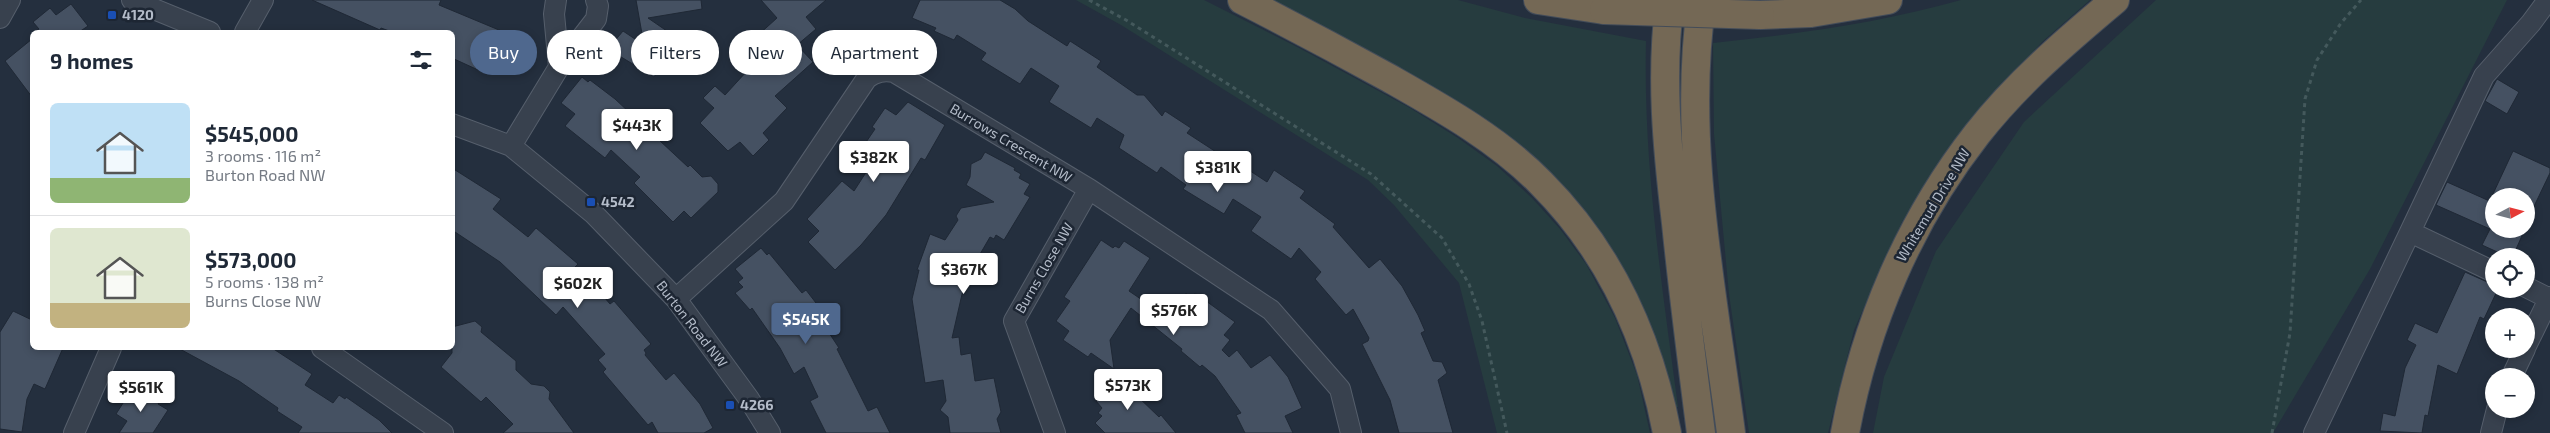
<!DOCTYPE html>
<html lang="en">
<head>
<meta charset="utf-8">
<style>
	body { margin:0; font-family:"Exo 2",sans-serif; background:#f6f6f7; color:#1f2937; height:100vh; display:flex; flex-direction:column; font-size:19px; white-space:nowrap }
	* { box-sizing:border-box; margin:0 }
	p { font-size:16px; color:#747a83 }
	.icon { flex:none; width:28px; height:28px; fill:none; stroke:currentColor; stroke-width:2; stroke-linecap:round; stroke-linejoin:round }
	.map { position:relative; flex:1; overflow:hidden }
	.panel { position:absolute; left:30px; top:30px; width:425px; height:320px; display:flex; flex-direction:column; background:#fff; border-radius:8px; box-shadow:0 2px 8px #0003 }
	.panel>* { flex:none }
	.hud { position:absolute; left:470px; top:30px; width:475px; height:45px; display:flex; gap:10px }
	.needle { width:32px; rotate:83deg }
	.controls { position:absolute; left:2485px; top:188px; display:grid; gap:10px }
	.controls a { display:grid; place-items:center; width:50px; height:50px; border-radius:50%; background:#fff; box-shadow:0 2px 8px #0003; font-size:25px }
	.price { position:absolute; translate:-50% -42px; padding:0 11px; border-radius:5px; background:#fff; color:#222; font-size:16px; line-height:32px; filter:drop-shadow(0 1px 2px #0008) }
	.price::after { content:''; position:absolute; left:50%; top:30px; width:15px; height:11px; margin-left:-8px; background:inherit; clip-path:polygon(0 0,100% 0,50% 100%) }
	.price.on { background:#4f688e; color:#fff }
	ul { padding:0; list-style:none }
	li { display:flex; align-items:center; gap:15px; height:125px; padding:0 20px }
	li+li { border-top:1px solid #e0e1e3 }
	li span { display:grid; place-items:center; flex:none; width:140px; height:100px; border-radius:8px; color:#555 }
	li>.icon { margin-inline-start:auto }
	span .icon { width:60px; height:60px; fill:#fffc; stroke-width:1 }
	li b { font-size:21px }
	h2 { display:flex; justify-content:space-between; align-items:center; height:60px; padding:0 20px; font-size:21px }
	.pill { padding:0 18px; border-radius:22px; background:#fff; box-shadow:0 2px 8px #0003; font-size:18px; line-height:45px }
	.pill.on { background:#4f688e; color:#fff }
	.map>svg:first-child { display:block }
	.green { fill:#263c3f }
	.building { fill:#455162; stroke:#1f2835 }
	.lines { fill:none; stroke-linecap:round; stroke-linejoin:round }
	.minor-casing { stroke:#565f6c; stroke-width:22 }
	.highway-casing { stroke:#434c59; stroke-width:30 }
	.path { stroke:#44595c; stroke-width:3; stroke-dasharray:4 4; stroke-linecap:butt }
	.minor { stroke:#38414e; stroke-width:20 }
	.highway { stroke:#746855; stroke-width:28 }
	.highway-bridge-casing { stroke:#434c59; stroke-width:30; stroke-linecap:butt }
	.highway-bridge { stroke:#746855; stroke-width:28 }
	.transit-dot { fill:#1a4fb4; stroke:#1d2633; stroke-width:2 }
	.labels { text-anchor:middle; stroke-width:5; stroke-linejoin:round; paint-order:stroke }
	.poi-label { font-size:14px; font-weight:bold; fill:#b4bcc9; stroke:#1d2633; text-anchor:start }
	.street-label { font-size:14px; fill:#b4bcc9; stroke:#1d2633 }
</style>
</head>
<body>
<div class="map">
<svg width="2550" height="433" viewBox="0 0 2550 433">
	<rect width="100%" height="100%" fill="#242f3e"/>
	<path class="green" d="M1076 0H1204L1301 49 1410 108 1458 138 1497 166 1532 198 1560 229 1586 264 1615 318 1637 375 1650 433H1497L1459 283 1394 205 1368 180 1121 25Z
		M1267 0H1458L1525 18 1646 41C1643 164 1662 285 1678 407L1674 408 1564 193Z
		M1961 0H2090L2042 42 1964 129 1902 222 1854 330 1828 433H1749L1729 294 1714 134 1713 43C1797 34 1880 23 1961 0Z
		M2156 0H2507L2370 269 2273 433H1873L1884 377 1936 251 2024 122Z"/>
	<path class="building" d="M312 0H441L439 5 523 40 509 74 492 67 489 75 452 58V32H392L381 28 380 30Z
		M636 0H701L702 9 648 18 680 40 654 77 608 49 623 31 644 45Z
		M761 0H826L806 17 816 29 797 45 813 62 775 96 787 108 763 133 769 140 753 156 740 142 728 151 700 123 714 108 703 98 715 86 725 95 758 59 746 46 777 18Z
		M920 0H1000L1015 9 1028 21 1067 46 1070 41 1101 61 1097 67 1137 95H1144L1162 116 1165 111 1191 128 1187 133 1230 161 1232 159 1267 182 1274 170 1305 191 1300 198 1335 224 1333 227 1369 268 1380 259 1402 286 1418 315 1425 331 1421 333 1433 361 1442 362 1447 373 1438 380 1453 433H1399L1390 400 1362 344 1368 341 1369 338 1353 309 1346 315 1315 279 1321 272 1299 248 1291 259 1251 231 1261 217 1233 199 1224 214 1183 189 1186 185 1161 167 1157 173 1119 148 1124 135 1097 118 1091 128 1049 102 1059 86 1031 68 1020 84 981 60 986 53 957 35 954 40 934 31 936 28 912 18Z
		M71 4 88 26 79 32H34L39 29 33 22 50 8 56 15Z
		M32 39V97L5 61Z
		M582 77 588 82 590 80 615 99 688 167 690 165 702 177 711 176 718 184V192L691 218 684 211 673 222 634 183 640 177 611 150 605 158 565 126 575 114 561 103Z
		M2497 79 2519 92 2507 114 2485 101Z
		M908 102 945 125 925 160 921 158 886 215 861 245 835 270 808 242 819 231 807 219 842 181 854 191 874 160 860 151 875 129 872 127 885 108 896 115Z
		M2513 151 2550 168V173L2526 223V196H2492Z
		M985 152 1015 168 1014 170 1021 174 1019 178 1030 184 1024 194 1030 197 1004 240 996 235 994 239 990 237 972 268 975 269 966 291 963 290 952 338 959 337 961 355 971 353 975 381 994 378 1001 412 997 419 1001 433H950L948 417 940 410 946 401 943 380 925 383 912 299 919 270H917L930 234 945 240 958 220 956 216 961 208 994 202 966 185 970 177 971 164 981 159Z
		M452 168 501 199 493 209 528 237 536 228 578 264 572 270 589 293 592 291 595 294 599 291 610 304 614 301 651 344 644 350 646 353 645 355 666 380 674 373 700 404 713 428 704 433H658L652 422 648 425 603 372 606 369 598 360 605 354 563 307 556 315 500 262 452 230Z
		M2447 182 2494 203V229H2525L2513 256H2506L2482 245 2490 229 2436 205Z
		M1101 240 1113 248 1115 246 1119 248 1124 241 1150 258 1129 291 1160 312 1175 294 1181 299 1186 293 1191 298 1195 293 1235 322 1224 335 1230 340 1222 350 1229 357 1237 350 1251 368 1270 355 1288 377 1302 408 1285 416 1293 433H1245L1236 415 1241 413 1215 376 1202 365 1200 367 1181 351 1182 349 1131 308 1110 340 1114 369 1091 353 1088 357 1063 340 1069 331 1056 321 1070 301 1064 297Z
		M761 248 767 255 769 253 802 293 806 290 816 303 814 305 821 314 818 316 839 348 837 349 868 411 877 407 890 433H826L810 401 818 397 804 367 794 374 780 348 752 308 750 310 735 293 743 287 738 282 743 278 735 269Z
		M2465 272 2494 285V289H2498L2484 319 2480 317 2457 374 2438 365 2428 416 2425 415 2422 433 2380 431 2383 413 2395 416 2405 368 2416 345 2407 340 2415 323 2437 333Z
		M13 311 32 320V348H63L45 389 34 384 27 399 22 432 0 429V332Z
		M475 321 482 327 481 332 516 361V370L531 384 544 386 550 392 549 399 574 433H503L513 424 486 397 481 402 441 367 452 353V327Z
		M178 348H272L312 374 305 385 333 403 339 395 345 399 346 397 379 420 392 433H298L302 427 277 411 278 408 239 381Z
		M1121 372 1138 389 1134 393 1159 417 1161 415 1176 433H1105L1095 423 1102 416 1098 413 1102 408 1096 401Z
		M134 386 160 401 158 404 168 410 153 433H119L127 421 116 414Z"/>
	<g class="lines">
		<defs>
			<path id="minor" d="M132 0 210 32
				M556 0 554 14 559 67
				M0 18 10 0
				M245 32 263 0
				M452 124 511 146 594 214 676 299 749 399 770 433
				M511 146 559 67 596 19 598 6 596 0
				M2494 272 2410 232 2484 76 2531 23 2548 0
				M2526 287 2550 299
				M676 299 784 201 867 78C876 72 883 70 894 72L1089 189 1271 310 1340 389 1351 433
				M2526 346 2550 297
				M322 348 443 433
				M2512 376 2525 349
				M74 433 111 348
				M1055 433 1014 321 1089 189
				M2314 433 2410 232
				M2491 433 2497 409"/>
			<path id="highway" d="M1242 0C1291 25 1340 51 1389 78 1442 108 1498 139 1541 183 1610 252 1649 338 1667 433
				M1538 0 1604 10
				M1670 0C1660 75 1667 148 1676 223 1683 293 1692 363 1701 433
				M1702 0C1681 142 1713 292 1731 433
				M1760 15 1811 13 1888 0
				M1845 433C1865 325 1909 221 1977 134 2016 84 2066 41 2115 0"/>
		</defs>
		<use href="#minor" class="minor-casing"/>
		<use href="#highway" class="highway-casing"/>
		<path class="path" d="M1089 0 1126 20 1371 174 1442 238 1469 284 1482 321 1507 433
			M2272 433 2290 333 2305 99 2317 60 2341 23 2361 0"/>
		<use href="#minor" class="minor"/>
		<use href="#highway" class="highway"/>
		<defs>
			<path id="highway-bridge" d="M1604 10 1760 15"/>
		</defs>
		<use href="#highway-bridge" class="highway-bridge-casing"/>
		<use href="#highway-bridge" class="highway-bridge"/>
	</g>
	<g class="transit-dot">
		<rect x="107" y="10" width="10" height="10" rx="2.5"/>
		<rect x="586" y="197" width="10" height="10" rx="2.5"/>
		<rect x="725" y="400" width="10" height="10" rx="2.5"/>
	</g>
	<g class="labels">
		<g class="poi-label">
			<text x="122" y="20">4120</text>
			<text x="601" y="207">4542</text>
			<text x="740" y="410">4266</text>
		</g>
		<g class="street-label">
			<text transform="translate(1011 143) rotate(31)" y="5">Burrows Crescent NW</text>
			<text transform="translate(1933 205) rotate(-59)" y="5">Whitemud Drive NW</text>
			<text transform="translate(1044 268) rotate(-60)" y="5">Burns Close NW</text>
			<text transform="translate(692 324) rotate(52)" y="5">Burton Road NW</text>
		</g>
	</g>
</svg>
<div class="controls">
<a><svg class="needle" viewBox="-14 -14 28 28"><path d="M0-13l5 13h-10z" fill="#e53935"/><path d="M0 13l5-13h-10z" fill="#747a83"/></svg></a>
<a><svg class="icon" aria-label="locate" viewBox="0 0 24 24"><circle cx="12" cy="12" r="6"/><path d="M12 2v4M12 18v4M2 12h4M18 12h4"/></svg></a>
<a>+</a>
<a>−</a>
</div>
<b class="price" style="left:637px;top:151px">$443K</b>
<b class="price" style="left:874px;top:183px">$382K</b>
<b class="price" style="left:1218px;top:193px">$381K</b>
<b class="price" style="left:964px;top:295px">$367K</b>
<b class="price" style="left:578px;top:309px">$602K</b>
<b class="price" style="left:1174px;top:336px">$576K</b>
<b class="price on" style="left:806px;top:345px">$545K</b>
<b class="price" style="left:1128px;top:411px">$573K</b>
<b class="price" style="left:141px;top:413px">$561K</b>
<div class="hud">
<a class="pill on">Buy</a>
<a class="pill">Rent</a>
<a class="pill">Filters</a>
<a class="pill">New</a>
<a class="pill">Apartment</a>
</div>
<section class="panel">
<h2>9 homes<svg class="icon" aria-label="filters" viewBox="0 0 24 24"><path d="M4 7h16M4 17h16"/><circle cx="9" cy="7" r="2"/><circle cx="15" cy="17" r="2"/></svg></h2>
<ul>
<li><span style="background:linear-gradient(#bfe0f5 75%,#8fb573 0)"><svg class="icon" aria-label="home" viewBox="0 0 24 24"><path d="M3 11l9-7 9 7M6 9v11h12V9"/></svg></span><div><b>$545,000</b><p>3 rooms · 116 m²</p><p>Burton Road NW</p></div></li>
<li><span style="background:linear-gradient(#dfe7d0 75%,#c2b280 0)"><svg class="icon" aria-label="home" viewBox="0 0 24 24"><path d="M3 11l9-7 9 7M6 9v11h12V9"/></svg></span><div><b>$573,000</b><p>5 rooms · 138 m²</p><p>Burns Close NW</p></div></li>
</ul>
</section>
</div>
</body>
</html>
